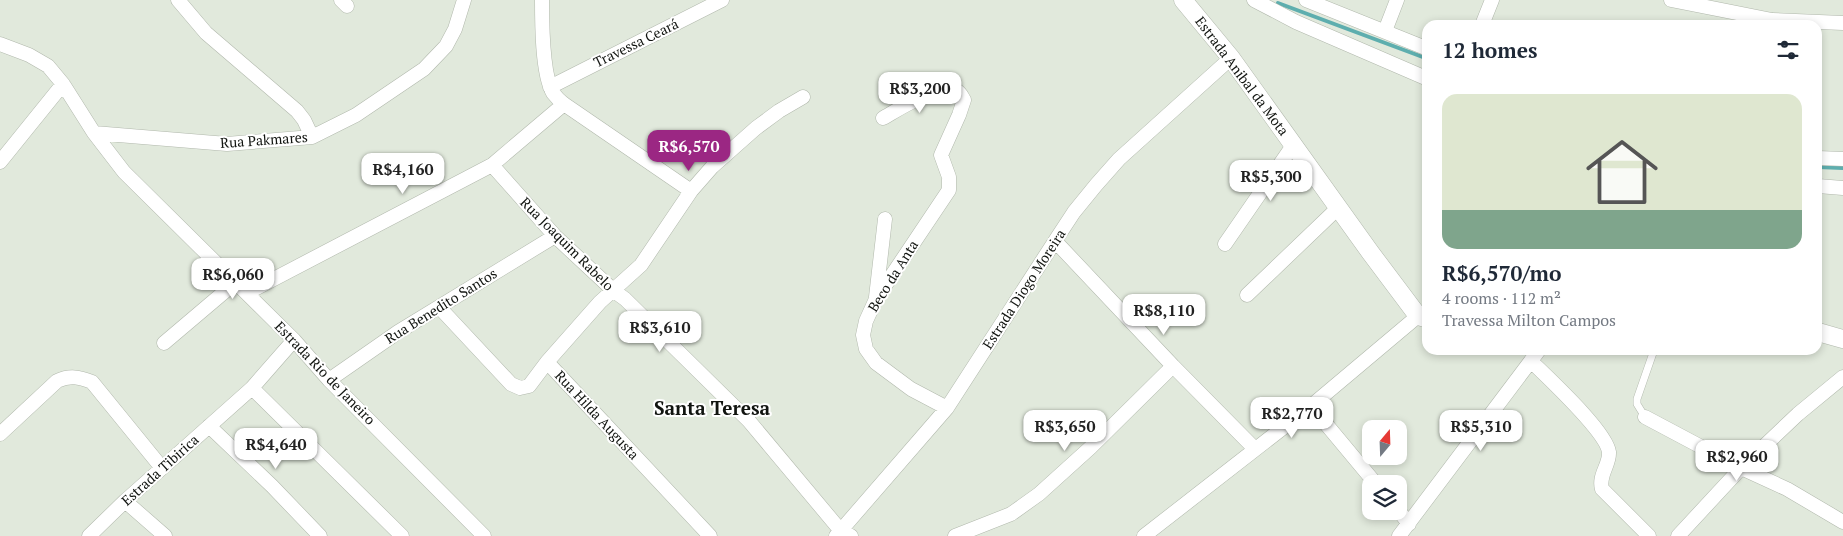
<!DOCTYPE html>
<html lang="en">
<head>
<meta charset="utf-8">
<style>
	body { margin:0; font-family:"PT Serif",serif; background:#f6f6f7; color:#1f2937; height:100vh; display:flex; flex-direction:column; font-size:19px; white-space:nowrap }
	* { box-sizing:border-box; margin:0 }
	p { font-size:16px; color:#747a83 }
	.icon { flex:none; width:28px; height:28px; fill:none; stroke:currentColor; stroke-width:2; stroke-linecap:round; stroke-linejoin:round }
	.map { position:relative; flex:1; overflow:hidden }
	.panel { position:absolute; left:1422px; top:20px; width:400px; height:335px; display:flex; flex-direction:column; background:#fff; border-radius:15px; box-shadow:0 2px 8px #0003 }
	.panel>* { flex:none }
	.needle { width:32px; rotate:19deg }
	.controls { position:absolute; left:1362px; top:420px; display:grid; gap:10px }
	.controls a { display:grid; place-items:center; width:45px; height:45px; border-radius:10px; background:#fff; box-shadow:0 2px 8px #0003; font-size:25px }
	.price { position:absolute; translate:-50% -42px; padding:0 11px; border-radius:10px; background:#fff; color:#222; font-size:16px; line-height:32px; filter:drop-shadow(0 1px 2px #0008) }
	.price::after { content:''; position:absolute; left:50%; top:30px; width:15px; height:11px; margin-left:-8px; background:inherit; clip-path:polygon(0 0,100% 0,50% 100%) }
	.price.selected { background:#9b2783; color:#fff }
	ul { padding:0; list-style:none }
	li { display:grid; align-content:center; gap:10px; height:265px; padding:0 20px }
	li span { display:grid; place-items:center; height:155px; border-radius:15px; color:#555 }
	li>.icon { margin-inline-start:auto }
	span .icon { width:90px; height:90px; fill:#fffc; stroke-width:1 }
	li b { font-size:21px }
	h2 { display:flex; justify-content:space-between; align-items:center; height:60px; padding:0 20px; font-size:21px }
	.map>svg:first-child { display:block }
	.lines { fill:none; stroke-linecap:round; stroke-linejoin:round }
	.stream { stroke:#5eaeae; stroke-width:4 }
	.service-casing { stroke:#b1b8ac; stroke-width:8 }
	.minor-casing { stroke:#b1b8ac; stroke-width:15 }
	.tertiary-casing { stroke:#b1b8ac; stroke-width:19 }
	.service { stroke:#fff; stroke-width:7 }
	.minor { stroke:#fff; stroke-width:14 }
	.tertiary { stroke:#fff; stroke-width:18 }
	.labels { text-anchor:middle; stroke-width:4; stroke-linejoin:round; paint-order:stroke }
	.street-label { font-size:14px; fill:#111410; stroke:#fff }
	.district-label { font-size:19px; font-weight:bold; fill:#111410; stroke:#fff }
</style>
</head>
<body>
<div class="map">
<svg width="1843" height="536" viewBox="0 0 1843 536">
	<rect width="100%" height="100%" fill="#e1e9dc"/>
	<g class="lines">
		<path class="stream" d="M1278 3 1428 59
			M1818 167 1843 168"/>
		<defs>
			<path id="service" d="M1645 417 1637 404V399L1654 350"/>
			<path id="minor" d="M178 0 206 33 297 111 304 120 312 137
				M341 0 347 6
				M542 0C542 23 542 74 553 93 556 97 560 101 564 104L691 191
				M1254 0 1296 22 1428 79
				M1306 0 1428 49
				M1671 0 1772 20 1843 23
				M1482 25 1492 0
				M1385 31 1397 0
				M0 44 29 55 48 66 63 84 94 133 124 172 294 340 329 380 484 536
				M550 87 722 0
				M883 118C899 109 940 82 957 91 961 93 962 97 964 100L959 115 941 155 949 177V190L876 299 866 321 863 335 866 349 876 363 911 389 947 408
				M94 133 227 144 312 137 356 115 424 69 446 46 455 29 464 0
				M1818 158 1843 159
				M0 162 63 84
				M492 165 555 236 614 291 625 299 749 421 841 531 851 536
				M1818 186 1843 188
				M1055 241 1173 366 1255 449
				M1225 244 1294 144
				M247 293 492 165 564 104
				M1247 295 1339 207
				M876 297 885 219
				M439 307 511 384 520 388 529 386 547 362 600 302 641 265 691 191 712 167 756 128 779 111 803 97
				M164 343 236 282
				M547 362 710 536
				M1532 362C1548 378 1606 431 1609 452 1610 465 1598 475 1602 489L1649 536
				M329 380 398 332 555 236
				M252 388 402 536
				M1311 406 1376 484
				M1645 417 1741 468 1787 489 1843 522
				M209 426 272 486 320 536
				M0 434 57 381C70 375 79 377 92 382L162 468
				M125 501 165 536
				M1399 511 1409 524
				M89 536 125 501 252 388 294 340
				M836 536 947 408 1055 241 1074 212 1096 185 1119 159 1231 58
				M955 536 1011 514 1039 494 1091 447 1173 366
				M1144 536 1311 406 1418 316
				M1399 536 1539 350
				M1678 536 1741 468 1798 414 1843 377"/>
			<path id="tertiary" d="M1183 0 1231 58 1370 252 1418 316 1428 319
				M1818 332 1843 339"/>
		</defs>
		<use href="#service" class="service-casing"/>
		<use href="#minor" class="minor-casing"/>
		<use href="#tertiary" class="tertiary-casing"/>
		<use href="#service" class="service"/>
		<use href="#minor" class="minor"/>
		<use href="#tertiary" class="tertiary"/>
	</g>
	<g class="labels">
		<g class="street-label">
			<text transform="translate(636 43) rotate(-26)" y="5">Travessa Ceará</text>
			<text transform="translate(1242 76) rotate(53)" y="5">Estrada Anibal da Mota</text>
			<text transform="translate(264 140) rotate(-4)" y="5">Rua Pakmares</text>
			<text transform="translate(567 244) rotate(45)" y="5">Rua Joaquim Rabelo</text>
			<text transform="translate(893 276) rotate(-58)" y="5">Beco da Anta</text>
			<text transform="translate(1024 289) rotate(-57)" y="5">Estrada Diogo Moreira</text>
			<text transform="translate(441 306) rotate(-32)" y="5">Rua Benedito Santos</text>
			<text transform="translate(325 373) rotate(46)" y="5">Estrada Rio de Janeiro</text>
			<text transform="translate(597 415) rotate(47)" y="5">Rua Hilda Augusta</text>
			<text transform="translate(160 470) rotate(-42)" y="5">Estrada Tibirica</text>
		</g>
		<g class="district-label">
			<text x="712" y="415">Santa Teresa</text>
		</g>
	</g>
</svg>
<div class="controls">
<a><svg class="needle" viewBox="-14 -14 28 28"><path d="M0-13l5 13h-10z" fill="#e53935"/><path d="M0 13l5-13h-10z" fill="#747a83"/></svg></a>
<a><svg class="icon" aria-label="layers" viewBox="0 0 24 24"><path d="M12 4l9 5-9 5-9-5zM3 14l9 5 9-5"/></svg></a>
</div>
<b class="price" style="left:920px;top:114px">R$3,200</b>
<b class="price selected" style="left:689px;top:172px">R$6,570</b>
<b class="price" style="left:403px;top:195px">R$4,160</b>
<b class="price" style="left:1271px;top:202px">R$5,300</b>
<b class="price" style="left:233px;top:300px">R$6,060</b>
<b class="price" style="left:1164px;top:336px">R$8,110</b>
<b class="price" style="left:660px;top:353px">R$3,610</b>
<b class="price" style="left:1292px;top:439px">R$2,770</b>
<b class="price" style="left:1065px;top:452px">R$3,650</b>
<b class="price" style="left:1481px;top:452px">R$5,310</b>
<b class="price" style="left:276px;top:470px">R$4,640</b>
<b class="price" style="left:1737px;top:482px">R$2,960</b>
<section class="panel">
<h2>12 homes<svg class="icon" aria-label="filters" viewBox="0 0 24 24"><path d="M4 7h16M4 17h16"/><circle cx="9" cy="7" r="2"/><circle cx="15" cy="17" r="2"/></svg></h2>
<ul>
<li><span style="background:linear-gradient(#dfe7d0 75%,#7fa58c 0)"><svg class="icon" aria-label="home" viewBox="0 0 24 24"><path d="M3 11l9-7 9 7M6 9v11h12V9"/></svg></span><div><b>R$6,570/mo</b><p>4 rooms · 112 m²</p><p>Travessa Milton Campos</p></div></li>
</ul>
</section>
</div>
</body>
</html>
